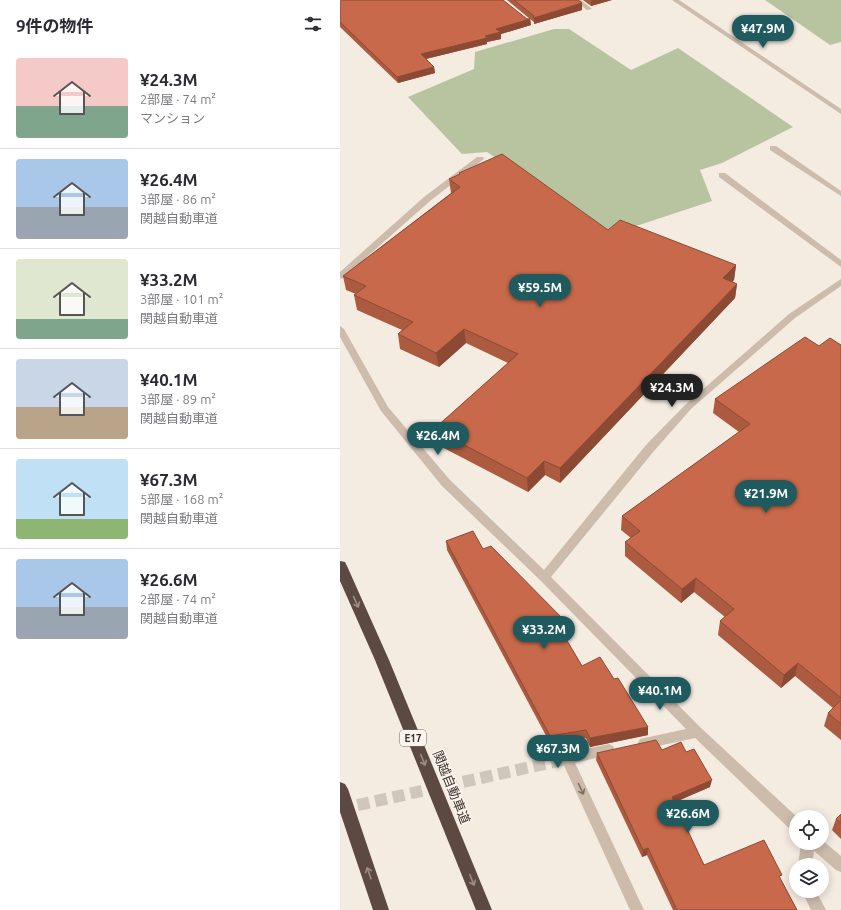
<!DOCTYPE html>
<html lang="ja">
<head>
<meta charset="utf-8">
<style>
	body { margin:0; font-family:Ubuntu,"Noto Sans JP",sans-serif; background:#f7f7f7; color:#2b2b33; height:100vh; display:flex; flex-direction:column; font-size:15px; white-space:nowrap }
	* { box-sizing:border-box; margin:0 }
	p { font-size:13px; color:#7c7c81 }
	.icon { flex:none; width:22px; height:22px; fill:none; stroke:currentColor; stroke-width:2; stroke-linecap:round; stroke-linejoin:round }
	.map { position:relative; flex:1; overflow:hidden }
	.side { display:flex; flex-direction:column; background:#fff; width:340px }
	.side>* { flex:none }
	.controls { position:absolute; left:449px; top:810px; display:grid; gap:8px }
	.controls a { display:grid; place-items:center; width:40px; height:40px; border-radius:50%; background:#fff; box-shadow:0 2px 10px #0003; font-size:20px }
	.price { position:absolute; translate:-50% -34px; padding:0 9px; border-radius:14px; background:#1f5a5e; color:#fff; font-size:13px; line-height:26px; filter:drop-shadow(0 1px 2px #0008) }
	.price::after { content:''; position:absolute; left:50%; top:24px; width:12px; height:9px; margin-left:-6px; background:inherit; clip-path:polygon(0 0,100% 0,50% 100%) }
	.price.active { background:#222; color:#fff }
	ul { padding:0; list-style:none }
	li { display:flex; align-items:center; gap:12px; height:100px; padding:0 16px }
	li+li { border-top:1px solid #e1e1e2 }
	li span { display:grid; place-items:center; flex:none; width:112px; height:80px; border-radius:4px; color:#555 }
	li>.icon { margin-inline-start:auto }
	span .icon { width:48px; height:48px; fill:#fffc; stroke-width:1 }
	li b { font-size:17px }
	h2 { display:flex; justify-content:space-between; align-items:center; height:48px; padding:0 16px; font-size:17px }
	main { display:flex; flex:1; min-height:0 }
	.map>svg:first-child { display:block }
	.green { fill:#b8c4a0 }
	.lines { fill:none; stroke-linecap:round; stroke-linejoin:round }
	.minor-tunnel { stroke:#cfc6bd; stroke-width:12; stroke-dasharray:12 6; stroke-linecap:butt }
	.minor { fill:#cdbbac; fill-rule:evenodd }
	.highway { fill:#5c4a42; fill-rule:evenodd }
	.wall { fill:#ac5a40 }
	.shaded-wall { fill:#8c4a34 }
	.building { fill:#c8694b; stroke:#8c4a34 }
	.oneway { stroke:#9c8e87 }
	.oneway2 { stroke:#7d6f65 }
	.labels { text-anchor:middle; stroke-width:3.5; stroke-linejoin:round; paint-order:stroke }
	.shield { fill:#fbf5ee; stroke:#756b66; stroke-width:1 }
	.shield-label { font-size:10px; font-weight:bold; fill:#3b302b }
	.near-street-label { font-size:13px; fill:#3b302b; stroke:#fbf5ee }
</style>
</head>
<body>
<main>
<section class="side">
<h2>9件の物件<svg class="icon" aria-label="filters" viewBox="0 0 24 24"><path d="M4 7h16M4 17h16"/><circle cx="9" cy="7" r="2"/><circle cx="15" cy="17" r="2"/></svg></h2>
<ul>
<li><span style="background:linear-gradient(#f6c9c9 60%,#7fa58c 0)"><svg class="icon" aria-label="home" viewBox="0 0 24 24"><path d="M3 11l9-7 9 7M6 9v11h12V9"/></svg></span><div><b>¥24.3M</b><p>2部屋 · 74 m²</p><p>マンション</p></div></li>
<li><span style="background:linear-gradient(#a9c7e8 60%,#9aa5b1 0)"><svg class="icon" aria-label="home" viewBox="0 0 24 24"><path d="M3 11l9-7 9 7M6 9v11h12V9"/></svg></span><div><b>¥26.4M</b><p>3部屋 · 86 m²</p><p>関越自動車道</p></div></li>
<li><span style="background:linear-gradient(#dfe7d0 75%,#7fa58c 0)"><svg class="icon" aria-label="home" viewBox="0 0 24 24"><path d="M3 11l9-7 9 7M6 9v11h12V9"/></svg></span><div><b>¥33.2M</b><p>3部屋 · 101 m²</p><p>関越自動車道</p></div></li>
<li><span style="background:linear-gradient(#c9d6e8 60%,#b9a48a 0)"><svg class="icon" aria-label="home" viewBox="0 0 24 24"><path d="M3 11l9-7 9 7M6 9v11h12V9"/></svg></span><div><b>¥40.1M</b><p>3部屋 · 89 m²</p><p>関越自動車道</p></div></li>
<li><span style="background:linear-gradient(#bfe0f5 75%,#8fb573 0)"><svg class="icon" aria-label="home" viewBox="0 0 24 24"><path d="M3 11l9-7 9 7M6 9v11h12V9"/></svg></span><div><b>¥67.3M</b><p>5部屋 · 168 m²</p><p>関越自動車道</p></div></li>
<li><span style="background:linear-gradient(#a9c7e8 60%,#9aa5b1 0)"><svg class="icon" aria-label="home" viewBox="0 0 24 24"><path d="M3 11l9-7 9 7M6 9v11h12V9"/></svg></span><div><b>¥26.6M</b><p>2部屋 · 74 m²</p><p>関越自動車道</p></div></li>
</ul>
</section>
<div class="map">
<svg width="501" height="910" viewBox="0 0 501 910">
	<rect width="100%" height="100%" fill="#f4ebe1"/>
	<path class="green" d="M425 0H501V42L490 45Z
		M214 29H229L291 70 338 48 453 127 382 163 360 170 372 201 269 235 147 152 122 154 68 97 134 69 135 52Z"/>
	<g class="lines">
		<path class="minor-tunnel" d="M0 809 227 759"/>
		<path class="minor" d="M234 0H241L252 9 247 10Z
			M332 0H339L501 109V114Z
			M430 146H436L501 191V196L430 150Z
			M137 157H143L144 159 90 201 3 278 0 279V272L84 197Z
			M379 173H385L501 260V267L379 177Z
			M501 279V286L455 318 351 409 314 451 211 577 361 728 457 817 456 831 451 830 355 738 304 749 300 747 298 743 300 739 346 729 200 580 102 486 41 411 0 337V326L4 329 48 407 110 480 204 570 306 445 345 405 449 314Z
			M269 744 273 746 275 750 273 754 235 763 304 910H290L221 759 223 755 227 753Z
			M482 840 501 856V872L496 870 474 851 472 865H458L461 843H482Z
			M462 891H476L486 910H471Z"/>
		<path class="highway" d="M0 561 5 562 7 566 49 660 152 910H136L35 660 0 581Z
			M0 782 5 784 8 789 49 910H33L0 812Z"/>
	</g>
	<path class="wall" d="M167 0H238L242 3V10L194 24V22L190 19 191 25 161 34V39L147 42V44L86 59 94 67 95 73 58 83 0 27V1L190 19Z
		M243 0H272L251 6Z
		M119 173 268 230 396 265 394 280 392 281 397 284 395 298 220 483 205 475 188 492 96 444 94 429 168 363 126 343 99 367 60 349 58 334 62 330 17 310 14 295 16 294 6 290 3 276 111 193 109 179 119 175Z
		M501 345V740L484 726 488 713 493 708 455 676 441 688 378 635 380 621 385 617 354 592 341 603 285 556V542L291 538 281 530 282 516 399 432 373 413 375 399 479 346Z
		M106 541 143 549 223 628 220 629 242 666 308 735 250 747 246 738 211 745 107 550Z
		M322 750 346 752 370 787 334 802 364 865 441 880 457 910H333L307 855 302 857 256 760 257 753Z
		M501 814V839L492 830 496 819Z"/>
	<path class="shaded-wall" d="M251 0H272L251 6Z
		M242 3V10L194 24V18Z
		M190 19 191 25 161 34V39L147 42V44L81 60V54L145 36 156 29Z
		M94 67 95 73 58 83 57 77Z
		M396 265 394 280 382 292 383 278Z
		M397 284 395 298 220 483V468Z
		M124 329 126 343 99 367 96 353Z
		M204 461 205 475 188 492 187 478Z
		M356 578 354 592 341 603 342 589Z
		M223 619V628L216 631V622Z
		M458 663 455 676 441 688 444 675Z
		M308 727V735L250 747V738Z
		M372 780 370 787 331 804 332 797Z
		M308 848 307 855 302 857 303 850Z"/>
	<path class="building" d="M2 0H163L187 19H190L156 29 161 32 145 36 147 38 81 54 94 67 57 77 0 22V1Z
		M174 0H238L242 3 194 18V16Z
		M162 154 268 230 280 220 396 265 383 278 397 284 220 468 204 461 187 478 94 429 178 354 124 329 96 353 58 334 73 322 14 295 26 286 3 276 120 187 109 179 120 174 119 173Z
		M465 337 479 346 490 338 501 345V698L458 663 444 675 380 621 394 609 356 578 342 589 285 542 300 531 282 516 410 424 375 399Z
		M133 531 143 549 151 546 223 619 216 622 242 666 260 657 274 679 278 678 308 727 250 738 246 730 210 736 106 541Z
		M501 700V724L488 713Z
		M316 740 322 750 341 742 346 752 354 749 372 780 332 797 364 865 424 840 442 875 439 876 457 910H337L308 848 303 850 257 753Z
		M501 814V823L496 819Z"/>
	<defs><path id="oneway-shaft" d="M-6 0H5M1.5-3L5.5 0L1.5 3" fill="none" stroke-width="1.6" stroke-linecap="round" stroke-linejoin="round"/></defs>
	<g class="oneway">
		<use href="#oneway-shaft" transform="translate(16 602) rotate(66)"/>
		<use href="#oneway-shaft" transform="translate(83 760) rotate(68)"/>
		<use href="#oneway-shaft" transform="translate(29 873) rotate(-109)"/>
		<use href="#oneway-shaft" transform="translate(132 880) rotate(68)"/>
	</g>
	<use class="oneway2" href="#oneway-shaft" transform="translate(241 789) rotate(65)"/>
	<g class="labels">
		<rect class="shield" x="60" y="730" width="26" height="16" rx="3"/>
		<g class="shield-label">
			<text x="73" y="742">E17</text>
		</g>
		<g class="near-street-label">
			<text transform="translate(112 787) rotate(68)" y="5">関越自動車道</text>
		</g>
	</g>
</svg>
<div class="controls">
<a><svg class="icon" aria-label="locate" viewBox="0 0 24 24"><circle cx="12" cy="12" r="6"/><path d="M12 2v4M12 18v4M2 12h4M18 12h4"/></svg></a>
<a><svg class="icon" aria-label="layers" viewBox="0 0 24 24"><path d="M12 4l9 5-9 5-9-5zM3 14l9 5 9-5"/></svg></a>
</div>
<b class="price" style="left:423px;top:49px">¥47.9M</b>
<b class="price" style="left:200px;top:308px">¥59.5M</b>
<b class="price active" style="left:332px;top:408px">¥24.3M</b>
<b class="price" style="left:98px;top:456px">¥26.4M</b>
<b class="price" style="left:426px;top:514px">¥21.9M</b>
<b class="price" style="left:204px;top:650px">¥33.2M</b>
<b class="price" style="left:320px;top:711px">¥40.1M</b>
<b class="price" style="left:218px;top:769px">¥67.3M</b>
<b class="price" style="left:348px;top:834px">¥26.6M</b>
</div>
</main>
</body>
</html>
